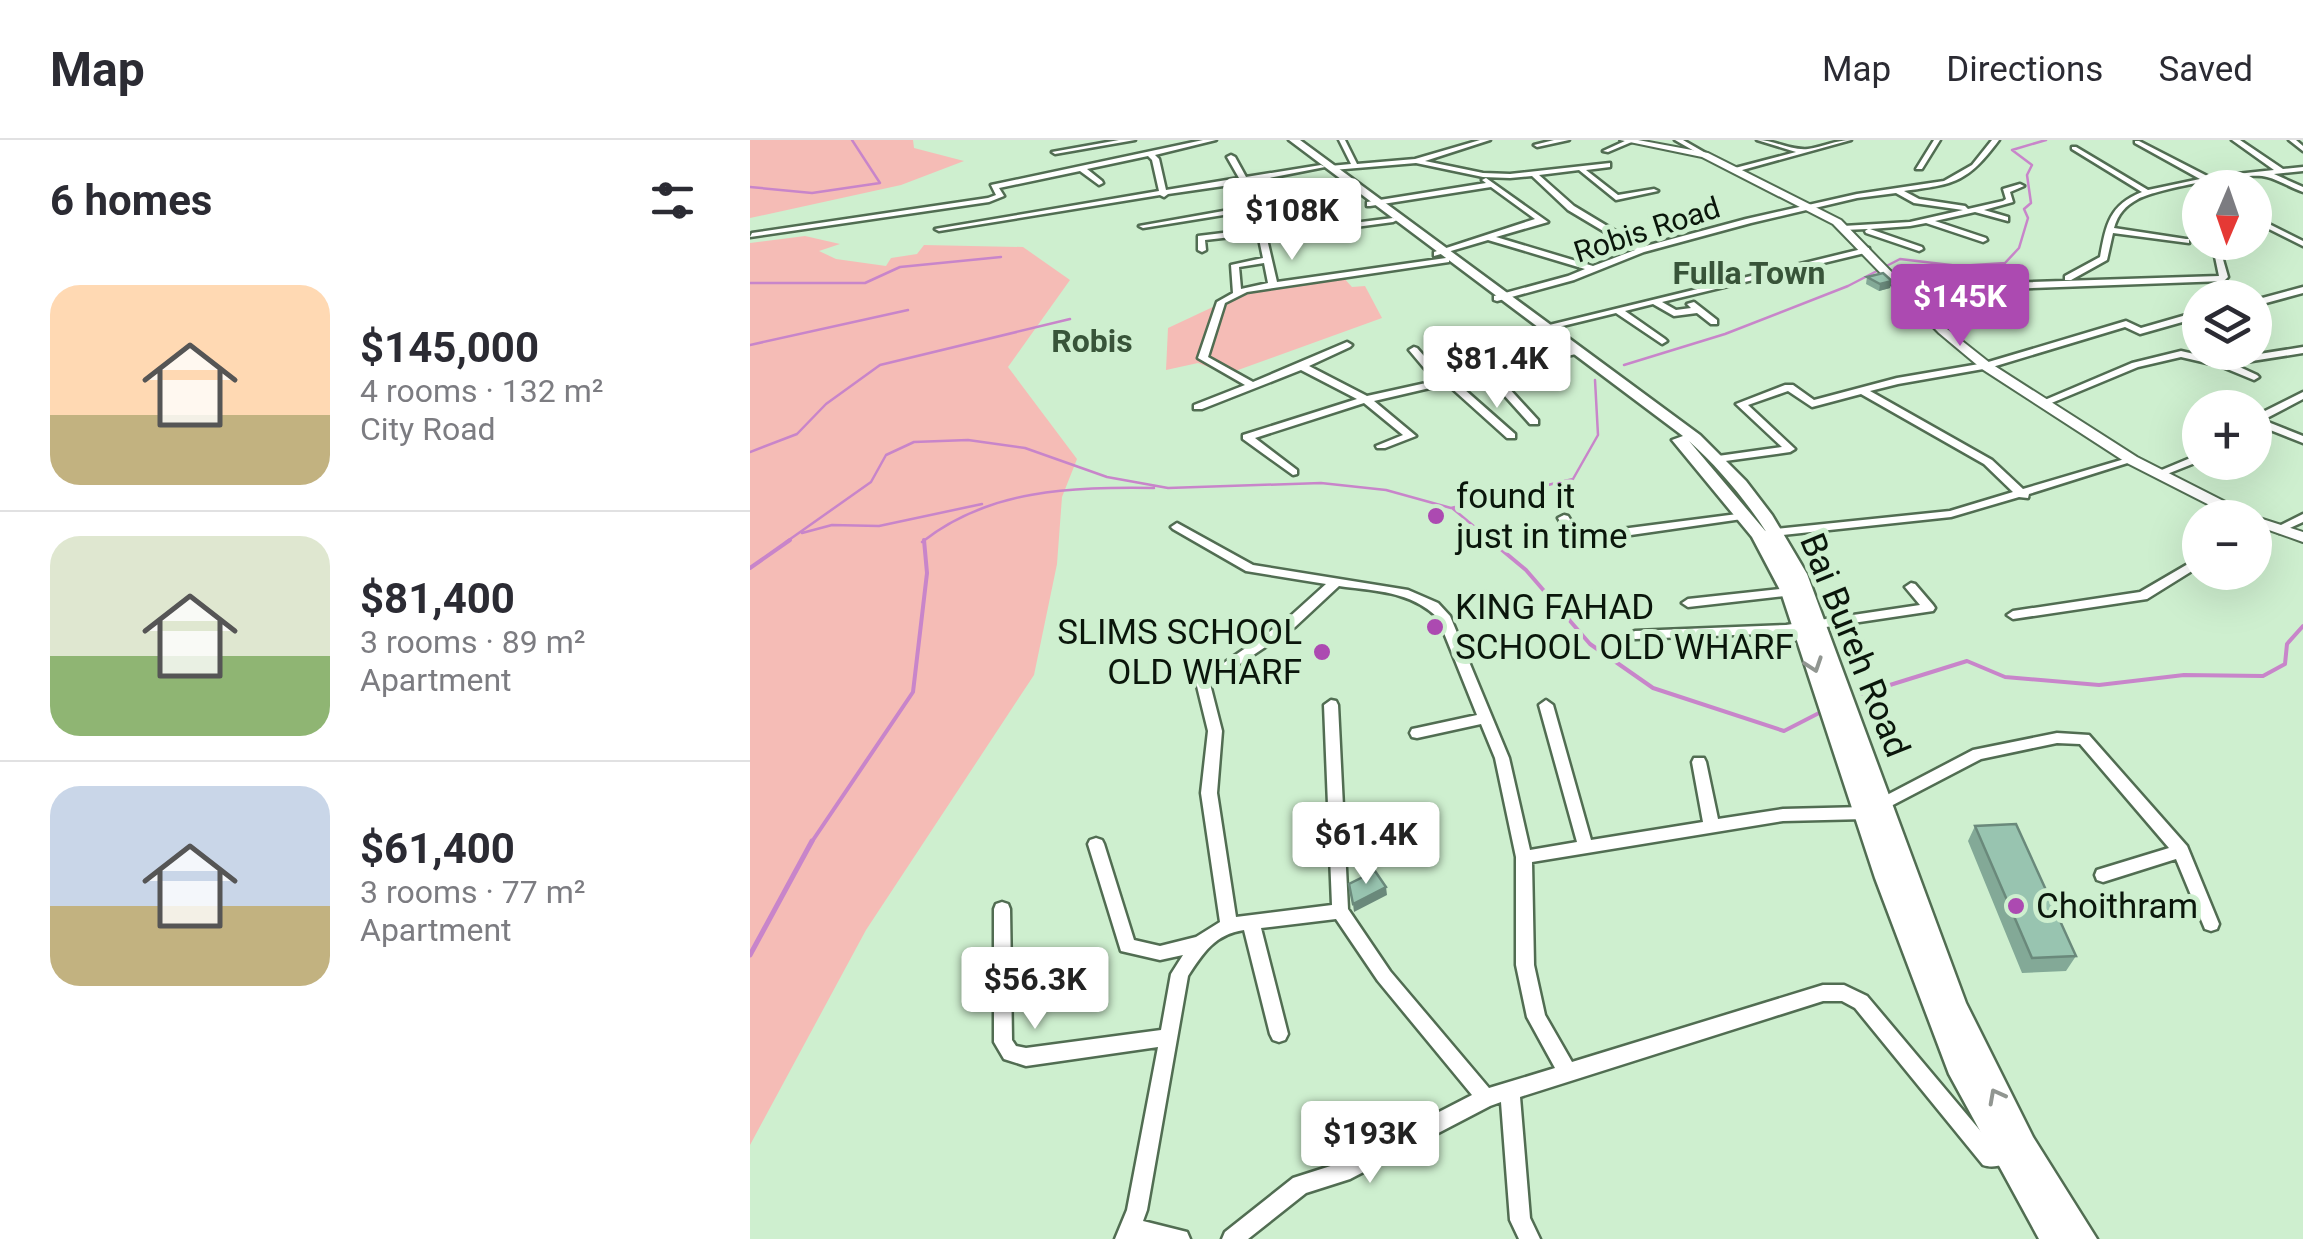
<!DOCTYPE html>
<html lang="en">
<head>
<meta charset="utf-8">
<style>
	body { margin:0; font-family:Roboto,sans-serif; background:#f7f7f7; color:#2b2b33; height:100vh; display:flex; flex-direction:column; font-size:38px; white-space:nowrap }
	* { box-sizing:border-box; margin:0 }
	p { font-size:32px; color:#7c7c81 }
	.icon { flex:none; width:55px; height:55px; fill:none; stroke:currentColor; stroke-width:2; stroke-linecap:round; stroke-linejoin:round }
	.map { position:relative; flex:1; overflow:hidden }
	.panel { display:flex; flex-direction:column; background:#fff; width:750px }
	.panel>* { flex:none }
	.needle { width:65px; rotate:182deg }
	.fabs { position:absolute; left:1432px; top:30px; display:grid; gap:20px }
	.fabs a { display:grid; place-items:center; width:90px; height:90px; border-radius:50%; background:#fff; box-shadow:0 10px 40px #0002; font-size:50px }
	.price { position:absolute; translate:-50% -85px; padding:0 22px; border-radius:10px; background:#fff; color:#222; font-size:32px; line-height:65px; filter:drop-shadow(0 2px 5px #0008) }
	.price::after { content:''; position:absolute; left:50%; top:60px; width:30px; height:22px; margin-left:-15px; background:inherit; clip-path:polygon(0 0,100% 0,50% 100%) }
	.price.active { background:#ac4ab1; color:#fff }
	ul { padding:0; list-style:none }
	li { display:flex; align-items:center; gap:30px; height:250px; padding:0 50px }
	li+li { border-top:2px solid #e1e1e2 }
	li span { display:grid; place-items:center; flex:none; width:280px; height:200px; border-radius:30px; color:#555 }
	li>.icon { margin-inline-start:auto }
	span .icon { width:120px; height:120px; fill:#fffc; stroke-width:1 }
	li b { font-size:42px }
	h2 { display:flex; justify-content:space-between; align-items:center; height:120px; padding:0 50px; font-size:42px }
	header { display:flex; align-items:center; gap:60px; box-sizing:border-box; height:140px; padding:0 50px; background:#fff; border-bottom:2px solid #e1e1e2 }
	header strong { font-size:48px }
	nav { display:flex; gap:55px; margin-inline-start:auto; font-size:35px }
	main { display:flex; flex:1; min-height:0 }
	.map>svg:first-child { display:block }
	.green { fill:#f5bcb6 }
	.lines { fill:none; stroke-linecap:round; stroke-linejoin:round }
	.stream-far2 { stroke:#c885ca; stroke-width:2.5 }
	.stream-far1 { stroke:#c885ca; stroke-width:4 }
	.stream { stroke:#c885ca; stroke-width:5 }
	.minor-casing { stroke:#516d52; stroke-width:5 }
	.major-casing { stroke:#516d52; stroke-width:4 }
	.highway-casing { stroke:#516d52; stroke-width:5 }
	.minor { fill:#fff; fill-rule:evenodd }
	.major { fill:#fff; fill-rule:evenodd }
	.highway { fill:#fff; fill-rule:evenodd }
	.wall { fill:#83a997 }
	.shaded-wall { fill:#6a897b }
	.building { fill:#98c4b0; stroke:#6a897b; stroke-width:2.5 }
	.oneway { stroke:#919691 }
	.poi-dot { fill:#ac4ab1; stroke:#ceefcf; stroke-width:4 }
	.labels { text-anchor:middle; stroke-width:10; stroke-linejoin:round; paint-order:stroke }
	.far-street-label { font-size:30px; fill:#0a160b; stroke:#ceefcf }
	.far-neighbourhood-label { font-size:32px; font-weight:bold; fill:#385439; stroke:#ceefcf }
	.poi-label { font-size:35px; fill:#0a160b; stroke:#ceefcf; text-anchor:start }
	.street-label { font-size:35px; fill:#0a160b; stroke:#ceefcf }
</style>
</head>
<body>
<header>
<strong>Map</strong>
<nav><a>Map</a><a>Directions</a><a>Saved</a></nav>
</header>
<main>
<section class="panel">
<h2>6 homes<svg class="icon" aria-label="filters" viewBox="0 0 24 24"><path d="M4 7h16M4 17h16"/><circle cx="9" cy="7" r="2"/><circle cx="15" cy="17" r="2"/></svg></h2>
<ul>
<li><span style="background:linear-gradient(#ffd9b3 65%,#c2b280 0)"><svg class="icon" aria-label="home" viewBox="0 0 24 24"><path d="M3 11l9-7 9 7M6 9v11h12V9"/></svg></span><div><b>$145,000</b><p>4 rooms · 132 m²</p><p>City Road</p></div></li>
<li><span style="background:linear-gradient(#dfe7d0 60%,#8fb573 0)"><svg class="icon" aria-label="home" viewBox="0 0 24 24"><path d="M3 11l9-7 9 7M6 9v11h12V9"/></svg></span><div><b>$81,400</b><p>3 rooms · 89 m²</p><p>Apartment</p></div></li>
<li><span style="background:linear-gradient(#c9d6e8 60%,#c2b280 0)"><svg class="icon" aria-label="home" viewBox="0 0 24 24"><path d="M3 11l9-7 9 7M6 9v11h12V9"/></svg></span><div><b>$61,400</b><p>3 rooms · 77 m²</p><p>Apartment</p></div></li>
</ul>
</section>
<div class="map">
<svg width="1553" height="1099" viewBox="0 0 1553 1099">
	<rect width="100%" height="100%" fill="#ceefcf"/>
	<path class="green" d="M0 0H163L164 8 214 21 151 45 0 78Z
		M55 96 90 104 69 111 86 119 136 126 141 118 167 114 174 105 273 107 320 140 258 227 327 319 312 357 307 424 284 535 116 790 0 1005V103Z
		M592 136 602 147 615 146 632 178 477 234 448 223 416 230 418 188 497 151Z"/>
	<g class="lines">
		<path class="stream-far2" d="M0 47 62 53 130 43 102 0
			M0 143H115L150 127 251 117
			M0 205 158 170
			M874 225 975 194 1098 146 1150 119 1209 126 1255 123 1269 108 1278 78 1274 69 1281 63 1277 35 1282 25 1262 10 1296 0
			M0 312 47 294 76 264 130 225 320 179
			M702 368 743 402
			M52 393 82 385 129 386 232 364
			M36 402 121 342 136 315 164 302 218 300 275 308 357 337 418 348 571 343 636 350 701 368 823 339 848 295 845 240
			M172 402C239 349 321 347 404 348"/>
		<path class="stream-far1" d="M740 400 776 430 840 504 903 548 1034 591 1071 572
			M0 428 40 400
			M1111 554 1217 521 1255 537 1349 545 1434 535 1513 536 1535 524 1537 504 1553 486
			M61 703 163 552 177 433 174 400"/>
		<path class="stream" d="M0 815 62 701"/>
		<defs>
			<path id="minor" d="M369 0H385L305 14 302 12Z
				M453 0H466L405 15 409 19 416 50 489 38 477 17 481 15 485 17 496 37 571 25 575 27 494 43 418 54 414 57 410 55 189 91 185 89 409 51 402 20 398 16 337 29 352 41 353 43 349 45 330 31 249 48 254 56 239 62 0 97 2 93 238 58 246 55 241 45Z
				M589 0H595L607 24 665 19 730 0H740L675 21 733 33 760 34 860 23V27L836 30 868 55 904 49 908 51 866 60 829 30 789 35 824 66 892 107 996 79 1107 54 1194 41 1222 25 1242 0H1249C1217 43 1205 44 1154 51L1169 59 1215 66 1218 69 1253 61 1256 59 1253 49 1270 44 1274 46 1260 52 1263 62 1234 70 1258 77V81L1225 72 1185 81 1236 98 1237 100 1233 102 1176 83 1160 86 1120 89 1172 107 1173 109 1169 111 1116 93 1115 91 1118 89 1093 90 1089 88 1093 86 1160 82 1213 70 1164 63 1146 53 1107 58 1001 83 894 112 824 140 747 161 744 160V156L818 136 835 129 738 100 684 116V112L785 79 741 47 620 66H617V62L736 43 732 40 736 38 798 82 746 97 843 126 885 110 818 70 782 36 760 38 733 37 666 23 583 30 579 28 580 26 601 24Z
				M804 0H819L787 7 784 5Z
				M877 0 884 1 858 12 853 11Z
				M925 0H933L959 15 953 16Z
				M1007 0C1024 0 1042 11 1058 9 1073 7 1086 0 1101 0L985 32V28L1046 12Z
				M1184 0H1190L1172 29H1166Z
				M1482 0H1490L1533 29 1553 27V31L1524 34 1553 47V52C1541 48 1529 40 1517 37 1498 31 1407 49 1388 59 1375 66 1368 74 1364 88L1436 99H1439V103L1363 93 1357 120 1321 140H1315V136L1350 117C1356 85 1359 65 1392 52L1322 9V7H1326L1398 50 1450 39 1385 3V1H1389L1459 37 1524 30Z
				M1539 0H1546L1553 6V11Z
				M591 42H594V46L502 64 516 94 643 78 647 80 643 82 517 99 527 142 696 118H699V122L497 152 475 163 458 217 503 242 597 202 602 205 600 207 559 226 617 256 685 241 659 210 664 207 667 208 694 239 830 209V213L745 233 788 280V284H780L736 235 706 242 765 294V298H757L697 244 624 261 666 296 635 308H627L626 306 653 295 614 263 505 298 547 330V334L543 335 493 299V295L607 259 551 230 452 269H444V265L495 245 448 218 467 162 483 153 481 125 513 118 508 94 455 100 456 110 452 112 448 110V96L506 89 498 71 393 88 389 86 496 67 495 61ZM514 123 518 143 491 149 489 127Z
				M1505 77 1553 101V106L1505 82Z
				M1463 107 1470 109 1478 137 1474 141 1255 149 1166 163 1162 160 1166 157 1255 143 1469 136Z
				M1116 108H1119V112L912 162 926 170 941 168 937 164 944 162 967 180V184H961L947 173 924 176 903 164 875 171 915 199 917 201 912 204 866 173 796 190 791 187Z
				M1553 147V153L1505 166V160Z
				M1450 171V177L1390 194 1375 187 1239 228 1148 244 1120 251 1242 320 1273 349 1378 318 1382 317 1387 320 1279 354 1278 358 1269 357 1201 377 1013 397 1011 394 1017 390 1200 371 1263 352 1234 324 1111 254 1062 267 1038 251 998 265 1045 309 1040 312 968 322 963 319 968 316 1032 307 986 264 1035 245H1043L1064 260 1147 238 1235 223 1376 181 1391 188Z
				M1553 207V213L1483 224 1507 235 1509 237 1504 240 1470 226 1431 217 1388 227 1299 264 1295 265 1290 262 1382 223 1431 211 1471 220Z
				M1553 252V259L1513 280 1553 296V303L1505 284V276Z
				M1450 314V321L1412 336 1408 337 1402 334Z
				M995 373 1001 376 999 378 832 402 819 397 808 378 814 375 818 376 828 392 833 394Z
				M1553 374V382L1529 393 1523 389Z
				M427 383 503 425 658 450 688 463 700 476 759 618 780 710 827 702 789 565 796 560 803 565 841 700 953 682 942 622 944 618H954L956 622 968 679 1033 669 1114 667 1223 610 1307 593 1339 595 1437 706 1469 784 1467 789 1461 791 1455 789 1426 719 1353 742 1347 740 1345 735 1347 730 1419 708 1330 604 1307 603 1231 619 1116 679 1033 681 782 722 784 825 795 875 822 922 1073 845H1094L1117 856 1244 1007 1260 1003 1267 1006 1270 1013 1267 1020C1256 1024 1244 1029 1233 1025L1105 868 1092 861H1073L770 957 780 1078 790 1099H769L760 1080 751 962 740 966 600 1039 556 1053 498 1099H472L475 1092 543 1038 590 1023 722 955 628 841 586 779 511 788 538 894 535 900 529 902 523 900 520 894 494 790C465 794 453 813 438 836L397 1070 393 1081 437 1092 440 1099H365L377 1070 408 907 276 926 254 919 244 902V769L246 764 252 762 258 764 260 769 262 900 266 906 276 908 411 890 421 834 433 815 410 820 371 811 338 704 340 700 346 698 352 700 354 704 384 800 410 806 446 797 470 782 451 653 458 591 446 542 535 481 576 444 496 431 423 389 421 387ZM589 446C625 451 661 451 688 478L727 575 667 588 662 589 660 593 662 597 667 598 731 584 745 618 766 717V825L777 877 805 928 739 948 640 831 598 769 588 565 586 561 581 560 574 565 582 765 486 777 467 653 472 591 460 544 545 487Z
				M1450 417V426L1397 459 1263 479 1257 475 1263 471 1390 452Z
				M1161 443 1165 444 1183 465 1185 468 1183 471 1036 493 885 499 878 495 885 491 1036 485 1170 465 1155 447Z
				M1040 448 1046 452 1044 455 938 467 932 463 938 459Z"/>
			<path id="major" d="M870 0H888L958 13 1091 80 1197 189 1240 223 1387 317 1503 376 1553 392V402L1505 385V378H1485L1377 323 1232 229 1189 193 1083 84 952 17Z"/>
			<path id="highway" d="M539 0H550L950 295 996 341 1022 375 1057 434 1216 863 1283 997 1347 1099H1289L1199 934 1125 738 1031 452 1002 397 922 300 933 296ZM939 301C969 328 995 359 1017 393Z"/>
		</defs>
		<use href="#minor" class="minor-casing"/>
		<use href="#major" class="major-casing"/>
		<use href="#highway" class="highway-casing"/>
		<use href="#minor" class="minor"/>
		<use href="#major" class="major"/>
		<use href="#highway" class="highway"/>
	</g>
	<path class="wall" d="M1117 137 1140 148 1129 151 1116 144Z
		M1225 686 1326 816 1316 831 1272 833 1218 701Z"/>
	<path class="shaded-wall" d="M1142 141 1140 148 1129 151 1130 144Z
		M636 747 637 755 604 772 603 764Z"/>
	<path class="building" d="M1133 133 1142 141 1130 144 1117 137Z
		M1266 684 1326 816 1282 818 1225 686Z
		M625 731 636 747 603 764 599 744Z"/>
	<defs><path id="oneway-chevron" d="M-2-3.5L2.5 0L-2 3.5" fill="none" stroke-width="1.6" stroke-linecap="round" stroke-linejoin="round" transform="scale(2.5)"/></defs>
	<g class="oneway">
		<use href="#oneway-chevron" transform="translate(1064 525) rotate(71)"/>
		<use href="#oneway-chevron" transform="translate(1246 956) rotate(-118)"/>
	</g>
	<g class="poi-dot">
		<circle cx="686" cy="376" r="10"/>
		<circle cx="685" cy="487" r="10"/>
		<circle cx="572" cy="512" r="10"/>
		<circle cx="1266" cy="766" r="10"/>
	</g>
	<g class="labels">
		<g class="far-street-label">
			<text transform="translate(897 90) rotate(-18)" y="10">Robis Road</text>
		</g>
		<g class="far-neighbourhood-label">
			<text x="999" y="144">Fulla Town</text>
			<text x="342" y="212">Robis</text>
		</g>
		<g class="poi-label">
			<text x="706" y="368">found it<tspan x="706" dy="40">just in time</tspan></text>
			<text x="705" y="479">KING FAHAD<tspan x="705" dy="40">SCHOOL OLD WHARF</tspan></text>
			<text x="552" y="504" text-anchor="end">SLIMS SCHOOL<tspan x="552" dy="40">OLD WHARF</tspan></text>
			<text x="1286" y="778">Choithram</text>
		</g>
		<g class="street-label">
			<text transform="translate(1105 505) rotate(68)" y="12">Bai Bureh Road</text>
		</g>
	</g>
</svg>
<div class="fabs">
<a><svg class="needle" viewBox="-14 -14 28 28"><path d="M0-13l5 13h-10z" fill="#e53935"/><path d="M0 13l5-13h-10z" fill="#7c7c81"/></svg></a>
<a><svg class="icon" aria-label="layers" viewBox="0 0 24 24"><path d="M12 4l9 5-9 5-9-5zM3 14l9 5 9-5"/></svg></a>
<a>+</a>
<a>−</a>
</div>
<b class="price" style="left:542px;top:123px">$108K</b>
<b class="price active" style="left:1210px;top:209px">$145K</b>
<b class="price" style="left:747px;top:271px">$81.4K</b>
<b class="price" style="left:616px;top:747px">$61.4K</b>
<b class="price" style="left:285px;top:892px">$56.3K</b>
<b class="price" style="left:620px;top:1046px">$193K</b>
</div>
</main>
</body>
</html>
